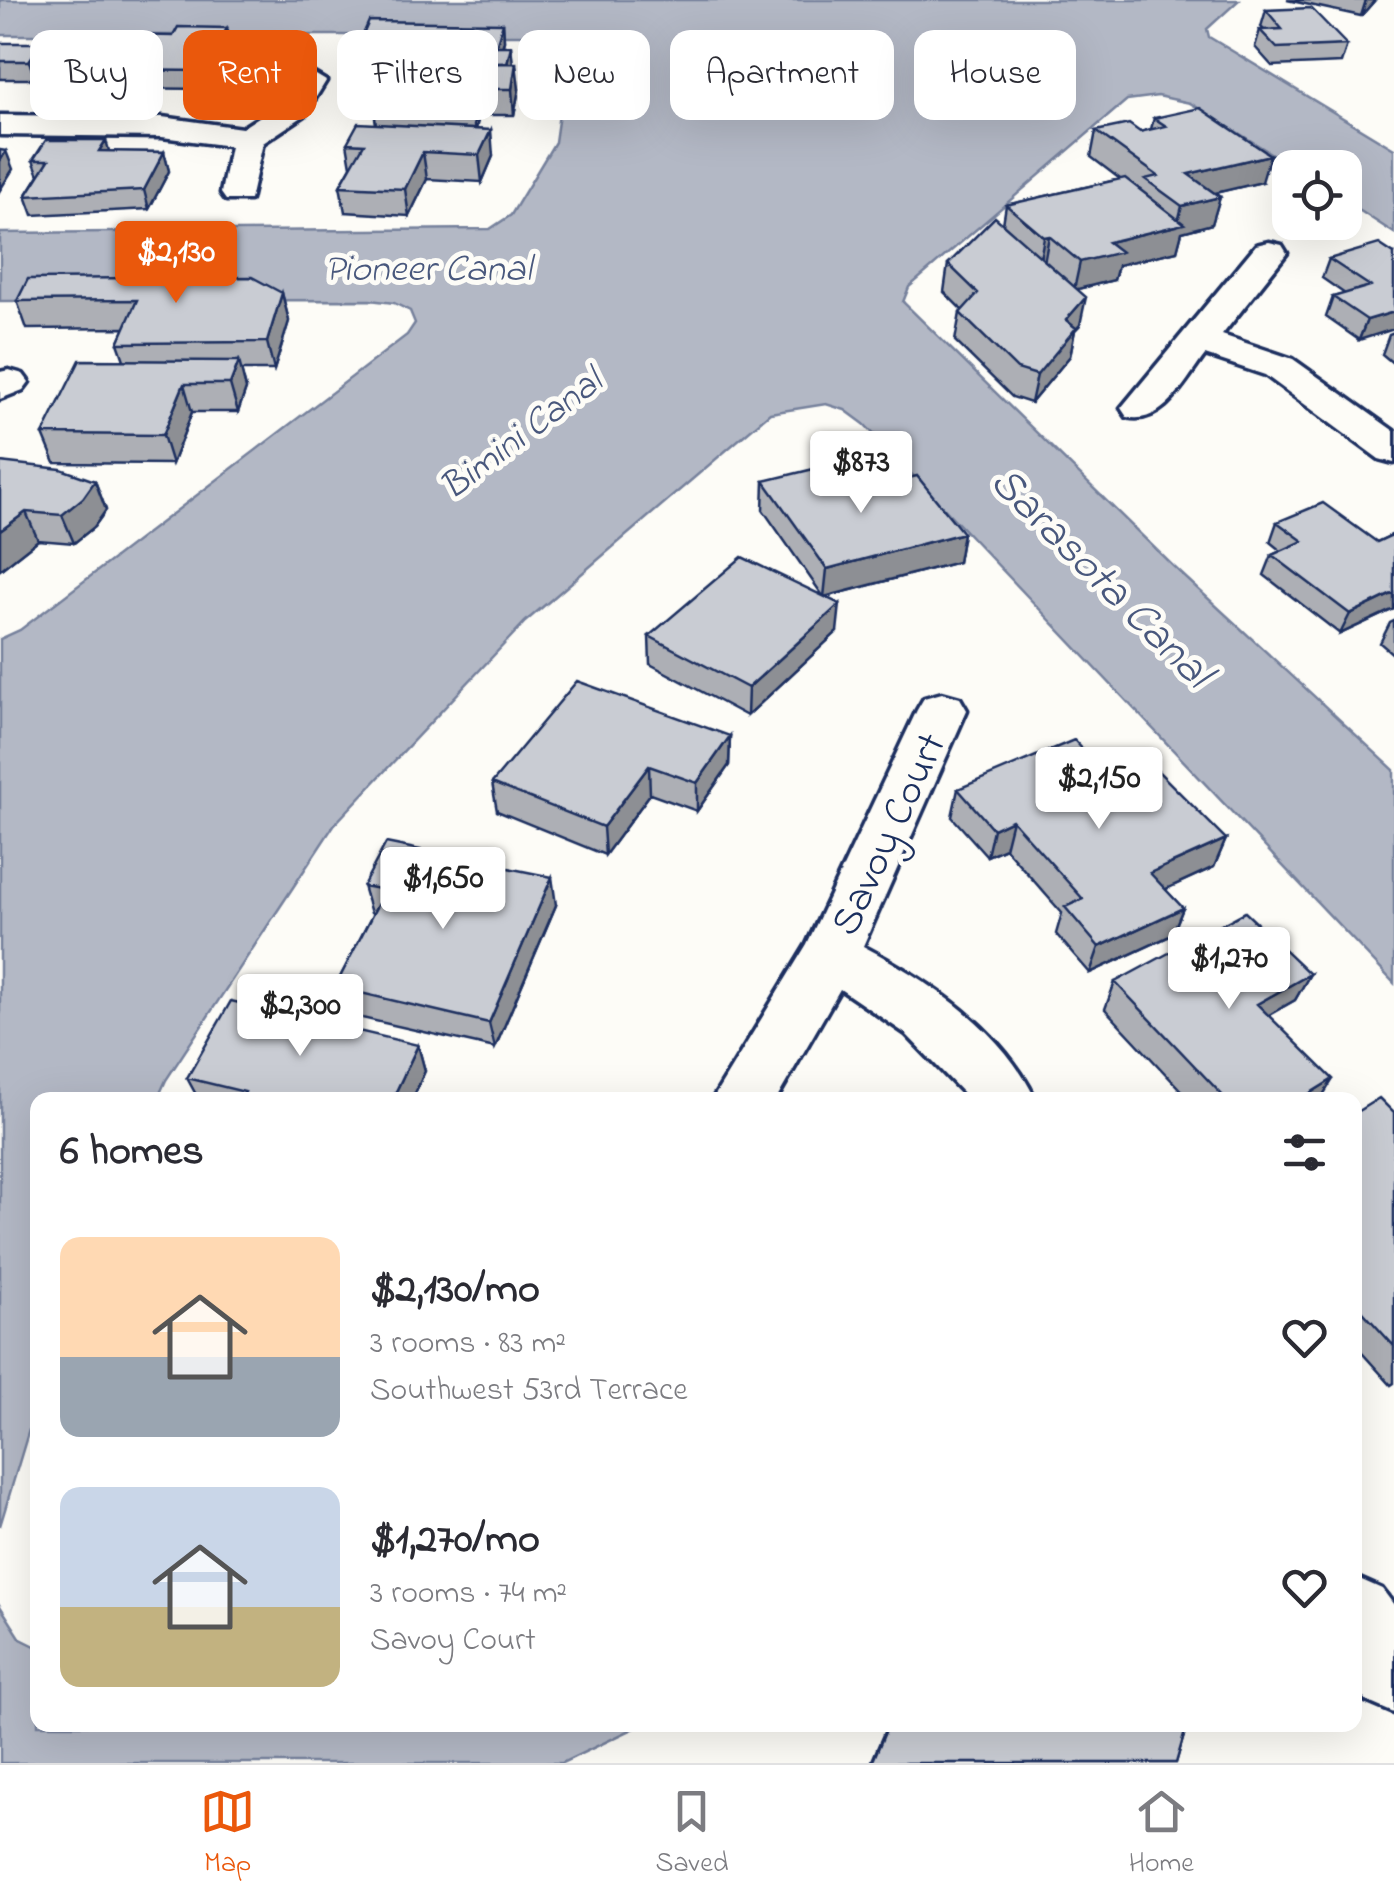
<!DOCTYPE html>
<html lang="en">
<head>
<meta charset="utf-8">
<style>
	body { margin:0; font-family:"Indie Flower",sans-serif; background:#f7f7f7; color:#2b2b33; height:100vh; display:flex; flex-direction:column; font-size:38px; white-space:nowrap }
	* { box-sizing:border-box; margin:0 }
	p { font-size:32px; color:#7c7c81 }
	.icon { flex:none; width:55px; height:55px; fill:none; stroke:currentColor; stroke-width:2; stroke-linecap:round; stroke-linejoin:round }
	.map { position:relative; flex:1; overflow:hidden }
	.details { position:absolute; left:30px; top:1092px; width:1332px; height:640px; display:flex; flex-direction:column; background:#fff; border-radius:20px; box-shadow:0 10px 40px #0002 }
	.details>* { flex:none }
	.guide { position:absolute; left:30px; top:30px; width:1335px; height:90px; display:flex; gap:20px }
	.fabs { position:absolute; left:1272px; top:150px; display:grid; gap:20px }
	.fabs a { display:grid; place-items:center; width:90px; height:90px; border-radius:20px; background:#fff; box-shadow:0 10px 40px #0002; font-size:50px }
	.price { position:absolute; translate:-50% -85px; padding:0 22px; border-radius:10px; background:#fff; color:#222; font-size:32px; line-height:65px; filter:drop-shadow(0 2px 5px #0008) }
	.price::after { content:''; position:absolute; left:50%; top:60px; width:30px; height:22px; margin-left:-15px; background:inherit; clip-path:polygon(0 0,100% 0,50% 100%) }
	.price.active { background:#ea580c; color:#fff }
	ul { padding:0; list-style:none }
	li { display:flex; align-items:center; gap:30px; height:250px; padding:0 30px }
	li span { display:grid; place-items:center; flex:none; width:280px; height:200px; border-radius:20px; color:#555 }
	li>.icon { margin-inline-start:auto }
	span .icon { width:120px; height:120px; fill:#fffc; stroke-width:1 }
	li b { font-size:42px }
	h2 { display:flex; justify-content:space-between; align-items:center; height:120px; padding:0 30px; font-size:42px }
	.pill { padding:0 35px; border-radius:20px; background:#fff; box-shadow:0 10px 40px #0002; font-size:35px; line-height:90px }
	.pill.active { background:#ea580c; color:#fff }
	.tab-bar { display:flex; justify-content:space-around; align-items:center; height:140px; border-top:2px solid #e1e1e2; background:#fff; font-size:28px; color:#7c7c81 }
	.tab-bar a { display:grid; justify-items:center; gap:5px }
	.tab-bar .active { color:#ea580c }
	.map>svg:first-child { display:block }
	.water { fill:#b3b8c5; stroke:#76819c; stroke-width:2.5 }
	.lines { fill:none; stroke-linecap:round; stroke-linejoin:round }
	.minor-casing { stroke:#1b2f5e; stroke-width:7 }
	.minor { fill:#fdfcf7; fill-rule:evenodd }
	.wall { fill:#adafb5; stroke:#1b2f5e; stroke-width:2.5 }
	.shaded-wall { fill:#8d8f94; stroke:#1b2f5e; stroke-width:2.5 }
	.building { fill:#c9ccd3; stroke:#1b2f5e; stroke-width:2.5 }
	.labels { text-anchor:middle; stroke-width:10; stroke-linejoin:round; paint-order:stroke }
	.far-water-label { font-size:38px; font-style:italic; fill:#49587d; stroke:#fdfcf7 }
	.street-label { font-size:42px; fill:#1b2f5e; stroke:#fdfcf7 }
	.water-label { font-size:45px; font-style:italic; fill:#49587d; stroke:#fdfcf7 }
</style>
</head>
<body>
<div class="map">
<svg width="1394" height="1763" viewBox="0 0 1394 1763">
	<rect width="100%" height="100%" fill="#fdfcf7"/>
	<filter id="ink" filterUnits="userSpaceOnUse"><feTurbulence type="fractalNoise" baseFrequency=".01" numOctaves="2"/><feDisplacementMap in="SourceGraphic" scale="20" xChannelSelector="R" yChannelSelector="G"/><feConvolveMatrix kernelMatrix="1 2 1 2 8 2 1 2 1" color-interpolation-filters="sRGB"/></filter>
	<g filter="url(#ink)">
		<path class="water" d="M0 0H1239L1207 29 1209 37 1394 149V233L1345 201V168L1293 167 1190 103 1158 96 1127 100 909 287 903 302 1173 566 1394 770V983L864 424 845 410 826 404 770 413 525 622 334 825 166 1080 157 1100H38L37 1403 0 1526V639L20 630 407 335 415 323 410 311 394 303 370 300 0 301V233L490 229 511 215 555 142 568 51 561 40 535 35H0Z
			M0 1606 21 1639 37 1647 38 1725H641L562 1763H0Z"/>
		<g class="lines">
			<defs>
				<path id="minor" d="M311 72 326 81 305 115 263 143 250 200H226L221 193 230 146 162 137 0 135V115L162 117 242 128 282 102 300 75Z
					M1269 242 1282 245 1287 253 1222 335 1293 359 1394 431V463L1379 459 1265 375 1205 355C1185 381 1163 426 1127 417L1121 408 1256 245Z
					M9 370 23 374 29 382 23 390 0 399V372Z
					M942 693 960 698 967 710 863 946C931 982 1002 1029 1036 1100H970L906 1034 840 989 776 1100H712L807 944 917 710 924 698Z
					M1355 1577 1382 1589 1394 1605V1713L1366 1701 1355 1684Z"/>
			</defs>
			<use href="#minor" class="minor-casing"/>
			<use href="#minor" class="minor"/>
		</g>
		<path class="wall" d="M1287 0H1375L1361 16Z
			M1266 10 1347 45 1341 63 1272 66 1255 47 1260 30 1263 29 1261 27Z
			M503 23 504 40 503 46 513 63 519 89 514 115H479L476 129 493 156 482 182 427 179 409 216 345 212 340 186 351 166 347 143 376 124 374 111H370L365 85 408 64 410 56 365 55 362 37Z
			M0 43 47 60 35 79H0Z
			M117 44 232 45 209 89 117 88 112 70 121 56Z
			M1154 118 1262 182 1214 193 1220 197 1212 224 1182 232 1177 251 1118 265 1114 280 1077 289 1080 325 1075 330 1070 356 1031 403 1012 397 955 341 960 313 962 310 944 292 948 264 1003 224 1006 205 1120 179 1091 157 1096 131 1140 132 1151 129Z
			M109 152H164L169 171 149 209 33 215 26 196 39 175 33 160Z
			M1394 254 1359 340 1326 317 1333 297 1345 294 1322 278 1329 259Z
			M282 293 289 321 274 370H241L246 389 238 412H192L172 464 55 463 43 434 124 360 118 343 125 328 27 329 17 301Z
			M1394 333V364L1382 354 1389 335Z
			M0 462 95 481 106 510 94 527 74 543 38 540 0 570Z
			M764 481 847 493 963 533 958 562 825 597 837 632 747 716 650 664 649 636 823 596 763 510Z
			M1277 522 1377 542 1394 534V609L1340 634 1264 575 1272 555 1281 551 1270 542Z
			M1394 621V655L1380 643 1390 623Z
			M730 736 729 765 697 811 650 794 605 855 497 811 492 783Z
			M1104 772 1226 839 1214 867 1165 889 1183 908 1172 935 1090 973 1056 934 1062 913 1005 848 987 856 952 817 958 789Z
			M363 886 556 905 495 1048 344 1014 335 987 373 914 371 913Z
			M1310 974 1295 1000 1268 1015 1320 1100H1190L1105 1009 1115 982Z
			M418 1045 425 1071 412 1100H199L187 1078Z
			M1355 1113H1394V1383L1391 1385 1355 1345Z
			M887 1725H1187L1176 1763H871Z"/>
		<path class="shaded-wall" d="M1366 0H1375L1361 16Z
			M503 23 504 40 498 64 496 46Z
			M227 28 232 45 209 89 204 71Z
			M41 43 47 60 35 79 29 61Z
			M511 46 513 64 507 63Z
			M516 63 519 89 514 115 512 89Z
			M476 89 479 115 475 134 472 108Z
			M491 130 493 156 482 182 479 155Z
			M106 140 111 158 99 151Z
			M6 151 13 169 0 190V161Z
			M164 152 169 171 149 209 144 190Z
			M423 152 427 179 409 216 405 189Z
			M1270 155 1262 182 1181 201 1188 174Z
			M1220 197 1212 224 1182 232 1177 251 1118 265 1114 280 1074 290 1080 262 1108 242 1177 226 1182 206Z
			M1049 236 1044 263 1039 265 1044 237Z
			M282 293 289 321 274 370 267 342Z
			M1086 297 1080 325 1075 330 1070 356 1031 403 1037 375 1066 320Z
			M1394 312V329L1359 340 1367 320Z
			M239 361 246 389 238 412 230 384Z
			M184 384 192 412 172 464 163 435Z
			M95 481 106 510 94 527 74 543 62 515Z
			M26 512 38 540 0 570V531Z
			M963 533 958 562 824 597 827 569Z
			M1394 593V609L1340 634 1350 614Z
			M840 604 837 632 747 716 748 688Z
			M730 736 729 765 697 811V783Z
			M649 766 650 794 605 855 603 827Z
			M1012 820 1005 848 987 856 993 829Z
			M1226 839 1214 867 1140 901 1150 873Z
			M552 877 556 905 495 1048 489 1023Z
			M1183 908 1172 935 1090 973 1099 947Z
			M1310 974 1295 1000 1243 1030 1257 1004Z
			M418 1045 425 1071 412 1100H392Z
			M1333 1079 1320 1100H1299Z"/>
		<path class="building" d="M1311 8 1347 45 1277 48 1260 30 1282 29 1266 10Z
			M369 21 503 23 496 46H511L507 63H474L476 54H435L432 63H408L417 38 362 37Z
			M178 27 227 28 204 71 112 70 128 44H117L123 35 173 36Z
			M0 43H41L29 61H0Z
			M516 63 512 89H476L472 108H374L377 95H392L395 85H365L372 64Z
			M1200 108 1270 155 1188 174 1220 197 1182 206 1145 179 1158 176 1096 131 1129 124 1140 132 1166 126 1154 118Z
			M358 123 491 130 479 155 423 152 405 189 340 186 364 144 347 143Z
			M46 140H106L99 151 164 152 144 190 26 196 49 160H33Z
			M0 150 6 151 0 161Z
			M1125 178 1184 224 1108 242 1121 252 1080 262 1049 236 1044 237 1006 205Z
			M995 217 1086 297 1066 320 1076 328 1037 375 1017 369 960 313 978 293 948 264Z
			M1379 244 1394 254V312L1367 320 1333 297 1370 286 1329 259Z
			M252 277 282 293 267 342 118 343 137 300 17 301 28 279Z
			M80 360 239 361 230 384H184L163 435 43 434Z
			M0 462 61 469 95 481 83 498 62 515 26 512 0 531Z
			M826 466 847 493 917 476 963 533 827 569 764 481Z
			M1323 503 1377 542 1394 534V593L1350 614 1272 555 1303 541 1277 522Z
			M742 557 840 604 748 688 649 636Z
			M577 681 730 736 697 783 649 766 603 827 492 783Z
			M1074 740 1104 772 1143 756 1226 839 1150 873 1183 908 1099 947 1065 907 1083 899 1012 820 993 829 958 789Z
			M386 843 552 877 489 1023 335 987 385 890 363 886Z
			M1245 912 1310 974 1257 1004 1333 1079 1299 1100H1227L1115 982Z
			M231 1001 418 1045 392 1100H241L245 1092 187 1078Z
			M1379 1098 1394 1113V1346L1355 1303V1113Z
			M888 1725H1187L1176 1763H872Z"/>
	</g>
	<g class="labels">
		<g class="far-water-label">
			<text x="428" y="280">Pioneer Canal</text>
			<text transform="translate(520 433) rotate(-37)" y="13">Bimini Canal</text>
		</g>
		<g class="street-label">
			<text transform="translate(886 833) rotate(-65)" y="15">Savoy Court</text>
		</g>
		<g class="water-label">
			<text transform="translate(1103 575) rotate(45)" y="16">Sarasota Canal</text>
		</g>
	</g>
</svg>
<div class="fabs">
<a><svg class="icon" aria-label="locate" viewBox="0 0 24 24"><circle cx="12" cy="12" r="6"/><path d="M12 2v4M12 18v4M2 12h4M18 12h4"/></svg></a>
</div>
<b class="price active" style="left:176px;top:306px">$2,130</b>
<b class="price" style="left:861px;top:516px">$873</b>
<b class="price" style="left:1099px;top:832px">$2,150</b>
<b class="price" style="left:443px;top:932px">$1,650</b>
<b class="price" style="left:1229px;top:1012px">$1,270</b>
<b class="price" style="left:300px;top:1059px">$2,300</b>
<div class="guide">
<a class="pill">Buy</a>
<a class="pill active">Rent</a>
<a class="pill">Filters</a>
<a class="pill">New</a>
<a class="pill">Apartment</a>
<a class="pill">House</a>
</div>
<section class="details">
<h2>6 homes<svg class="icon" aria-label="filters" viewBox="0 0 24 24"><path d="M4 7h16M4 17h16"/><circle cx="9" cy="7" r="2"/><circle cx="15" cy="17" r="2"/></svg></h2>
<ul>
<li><span style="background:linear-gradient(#ffd9b3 60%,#9aa5b1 0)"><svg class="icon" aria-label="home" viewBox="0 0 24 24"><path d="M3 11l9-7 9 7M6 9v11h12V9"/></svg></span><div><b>$2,130/mo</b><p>3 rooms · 83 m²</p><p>Southwest 53rd Terrace</p></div><svg class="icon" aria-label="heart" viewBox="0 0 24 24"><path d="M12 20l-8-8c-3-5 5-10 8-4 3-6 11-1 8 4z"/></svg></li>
<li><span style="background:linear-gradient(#c9d6e8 60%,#c2b280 0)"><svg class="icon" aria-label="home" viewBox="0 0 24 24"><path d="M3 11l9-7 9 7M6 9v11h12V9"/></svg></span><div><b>$1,270/mo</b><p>3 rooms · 74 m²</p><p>Savoy Court</p></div><svg class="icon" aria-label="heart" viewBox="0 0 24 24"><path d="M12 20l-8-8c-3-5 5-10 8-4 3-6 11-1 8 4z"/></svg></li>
</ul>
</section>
</div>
<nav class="tab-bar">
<a class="active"><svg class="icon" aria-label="map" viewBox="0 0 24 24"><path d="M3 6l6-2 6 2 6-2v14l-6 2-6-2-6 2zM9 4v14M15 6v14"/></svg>Map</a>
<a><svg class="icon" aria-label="saved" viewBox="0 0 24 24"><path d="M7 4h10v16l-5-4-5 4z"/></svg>Saved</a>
<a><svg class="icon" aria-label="home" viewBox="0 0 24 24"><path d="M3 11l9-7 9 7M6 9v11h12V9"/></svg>Home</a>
</nav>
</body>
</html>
